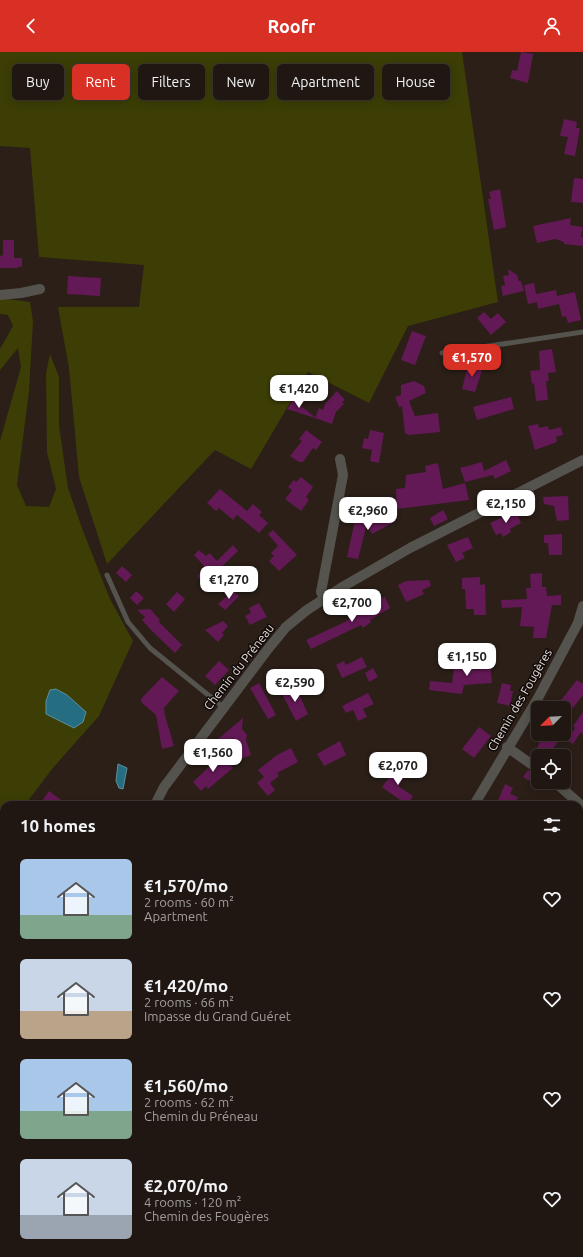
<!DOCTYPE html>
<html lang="en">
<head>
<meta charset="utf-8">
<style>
	body { margin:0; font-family:Ubuntu,sans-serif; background:#28201b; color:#f1f3f6; height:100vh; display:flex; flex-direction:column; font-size:15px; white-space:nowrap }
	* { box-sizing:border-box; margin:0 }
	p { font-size:13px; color:#a29f9f }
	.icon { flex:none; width:22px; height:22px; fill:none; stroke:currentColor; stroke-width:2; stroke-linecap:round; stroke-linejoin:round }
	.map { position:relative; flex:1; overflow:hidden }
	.details { position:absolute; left:0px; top:749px; width:583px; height:456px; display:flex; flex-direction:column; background:#201712; border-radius:12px 12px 0 0; box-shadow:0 2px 10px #0003,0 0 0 1px #3d3632 }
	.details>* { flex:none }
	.banner { position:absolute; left:12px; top:12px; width:559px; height:36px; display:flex; gap:8px }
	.needle { width:26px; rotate:246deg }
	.fabs { position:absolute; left:531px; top:649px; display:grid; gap:8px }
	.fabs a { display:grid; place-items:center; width:40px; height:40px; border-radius:6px; background:#201712; box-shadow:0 2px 10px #0003,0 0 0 1px #3d3632; font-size:20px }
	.price { position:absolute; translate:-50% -34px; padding:0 9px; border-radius:8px; background:#fff; color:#222; font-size:13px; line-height:26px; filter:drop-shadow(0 1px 2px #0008) }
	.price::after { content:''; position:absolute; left:50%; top:24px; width:12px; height:9px; margin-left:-6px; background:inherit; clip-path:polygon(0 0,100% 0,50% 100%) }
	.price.active { background:#d93025; color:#fff }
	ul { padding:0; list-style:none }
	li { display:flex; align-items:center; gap:12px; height:100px; padding:0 20px }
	li span { display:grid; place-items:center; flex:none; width:112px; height:80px; border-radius:6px; color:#555 }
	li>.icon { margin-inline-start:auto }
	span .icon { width:48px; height:48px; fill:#fffc; stroke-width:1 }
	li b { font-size:17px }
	h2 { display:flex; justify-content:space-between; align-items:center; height:48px; padding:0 20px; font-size:17px }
	.chip { padding:0 14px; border-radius:6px; background:#201712; box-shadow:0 2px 10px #0003,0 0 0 1px #3d3632; font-size:14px; line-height:36px }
	.chip.active { background:#d93025; color:#fff }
	header { display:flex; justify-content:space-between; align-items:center; height:52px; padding:0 20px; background:#d93025; color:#fff; font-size:18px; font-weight:700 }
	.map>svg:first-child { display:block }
	.green { fill:#3c3e06 }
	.water { fill:#256d81; stroke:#5f8f9c }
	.building { fill:#631955 }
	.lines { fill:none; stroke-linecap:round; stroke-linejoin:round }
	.service { stroke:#55534d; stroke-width:5 }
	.minor { stroke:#55534d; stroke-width:10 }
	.labels { text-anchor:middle; stroke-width:3; stroke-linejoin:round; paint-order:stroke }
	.street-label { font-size:12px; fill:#e7dfda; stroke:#100a08 }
</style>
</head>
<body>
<header><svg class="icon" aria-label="back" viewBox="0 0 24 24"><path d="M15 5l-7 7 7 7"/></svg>Roofr<svg class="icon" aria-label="person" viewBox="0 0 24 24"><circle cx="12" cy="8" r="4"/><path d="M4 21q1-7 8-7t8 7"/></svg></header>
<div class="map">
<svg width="583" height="1205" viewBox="0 0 583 1205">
	<rect width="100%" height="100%" fill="#2b1f18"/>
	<path class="green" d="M0 0H462L498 250 408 274 369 351 308 320 251 417 215 398 107 512 79 425 69 316 58 255H139L144 213 39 205 30 96 0 94Z
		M0 246 30 250 33 269 29 339 17 433 26 454 49 455 56 437 47 400 46 321 50 302 59 325V374L68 436 83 479 110 547 133 589 99 664 52 717 25 753H4V789L0 805V389L21 315 18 296 0 318V297L13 274 8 263 0 262Z
		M212 1201H274V1205H219Z"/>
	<path class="water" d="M56 637 67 643 86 660 83 670 74 676 46 662V649L50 638Z
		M118 712 127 716 123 737 119 736 116 729Z"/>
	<path class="building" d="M521 0 533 2 528 31 510 26 512 18 517 19Z
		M564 67 577 70 576 76H580L575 104 564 102 568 85 560 84Z
		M574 126 583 127V151L571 150Z
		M500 137 506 175 494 178 488 147H491L489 140Z
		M571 166 570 173 583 175 581 185H583V194L564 192V190L555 187 537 191 533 174Z
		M3 188H14V206H22V214L16 216H0V204L3 203Z
		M508 217 517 223 519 229H521L524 239 503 244 501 234 505 233 503 224 509 223Z
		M68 224 101 226 100 244 67 242Z
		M534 231 536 242 556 238 557 244 575 240 581 268 568 271 566 264 562 265 559 252 538 257 537 250 528 252 524 233Z
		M484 260 491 267 498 261 506 270 491 283 477 266Z
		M412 279 426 284 415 313 401 308Z
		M552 297 556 320 548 321 549 329H546L548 348 536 349 534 331 532 332 530 319 540 318 539 299Z
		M471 311 483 315 475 340 462 337 467 317H469Z
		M414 329 424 334 426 341 409 349 415 364 438 361 440 380 409 383 405 381 402 354 399 355 395 345 401 343V333Z
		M337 339 345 348 342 350 344 352 336 360 332 372 315 366 319 356 323 358 325 352Z
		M511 345 514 357 477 368 473 355Z
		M293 348 315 365V366L287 357Z
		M538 372 539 376 548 374 549 378 561 375 563 383 556 385 557 390 535 398 528 374Z
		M306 378 322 390 316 398 313 396 303 410H299L290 404 302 389 299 387Z
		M370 378 384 381 379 411 370 409 372 398 362 396 364 386 368 387Z
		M506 408 511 419 495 427 493 423 465 430 460 416 482 410 484 419Z
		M438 411 443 437 465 431 469 448 397 457 396 437 405 436 406 423 426 420 425 414Z
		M301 425 313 435 306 445 309 448 301 459 285 447 292 438 288 435 294 428 296 430Z
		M220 437 247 459 253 452 262 460 259 463 268 471 259 481 237 463 233 468 219 456 216 459 207 451Z
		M568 444 569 468 557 469 554 454 544 452 543 445Z
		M389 456 396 469 372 482 367 472 358 507 347 505 355 468 366 470Z
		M443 458 448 467 434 474 430 466Z
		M516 459 521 471 510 477 511 480 503 485 501 481 496 483 490 471Z
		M273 478 297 503 279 519 269 509 274 504 271 501 278 494 268 482Z
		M562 482V503H549L548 491H544V483Z
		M468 485 473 496 462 501 465 506 456 510 447 493Z
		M233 493 238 499 212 524 214 526 206 534 197 524 204 517V514L194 503 199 498 206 504 210 501 217 509Z
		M122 514 132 523 126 530 116 521Z
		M542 521V535H546L547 544 561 543V553H552L546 586H533L534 575 520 574 522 555 502 556 501 548 527 547 526 536H531L530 522Z
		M480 525V533L485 532 486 563H474V557H466L465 537H462V526Z
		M429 528 431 534 422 538 424 542 406 550 398 533 406 529Z
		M136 539 144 546 137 553 130 546Z
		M233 539 239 544 225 558 218 552Z
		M177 540 185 547 174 560 166 552Z
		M385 545 390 556 370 568 371 570 363 576 361 573 311 597 306 588 345 570 363 558 361 556 371 549 372 551Z
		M259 551 267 565 250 573 245 564 251 561 249 556Z
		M150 557 160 568 158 569 182 593 175 601 151 578 142 568 145 565 137 558Z
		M223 569 228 574 222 581 224 583 218 590 205 578Z
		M489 599 492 631 464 633 462 642 429 638 430 629 452 631 454 615 480 618 478 600Z
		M362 605 367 615 342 626 336 613 344 609 346 613Z
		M219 609 229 618 215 633 205 624Z
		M373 616 378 625 369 630 365 621Z
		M162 625 179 639 163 657 165 658 164 660 174 694 162 697 156 663 142 651 141 647Z
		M577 628 583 632V643L572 657 561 648Z
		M259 631 276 663 268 667 250 636Z
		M502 631 511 633 510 639H513L510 654 497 651Z
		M295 633 308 662 296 669 281 640Z
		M368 641 374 652 363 657 367 665 358 669 353 658 346 661 342 654Z
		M583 660V682L581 680 573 692 567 688 575 676 573 674Z
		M243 666 242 677 247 683 246 688 251 703 240 707 234 686 211 696 210 694Z
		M479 675 491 684 474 706 462 697Z
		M544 682H554L560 686 548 704H541L535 700Z
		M340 689 346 703 324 714 317 702Z
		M291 696 298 710 277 721 279 724 270 731 275 738 268 744 257 731 264 725 258 718 277 703Z
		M220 701 233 716 208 737 206 734 201 739 193 730 214 710 212 709Z
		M397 715 407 722 398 734 413 744 407 753 382 735Z
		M528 718 538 724V734L523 725Z
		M505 732 513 736 510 742 518 745 514 753H496Z
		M49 739 68 753H39Z"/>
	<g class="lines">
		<path class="service" d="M442 301 583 280
			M107 523 128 570 150 596 223 655"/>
		<path class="minor" d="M0 243 21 241 40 237
			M324 546 321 540 343 423 340 407
			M507 695 538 717
			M555 730 583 755
			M155 753 164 735 268 597 286 575 307 558 344 534 410 496 583 408
			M474 753 538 646 578 571 583 554
			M579 880 583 869
			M579 906 583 908
			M0 1118 4 1113
			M579 1146 583 1137
			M0 1154 4 1156
			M201 1201 208 1205
			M547 1201 551 1205
			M365 1205 368 1201"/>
	</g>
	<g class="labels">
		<g class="street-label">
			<text transform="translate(239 615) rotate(-52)" y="4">Chemin du Préneau</text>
			<text transform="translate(520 648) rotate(-60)" y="4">Chemin des Fougères</text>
		</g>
	</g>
</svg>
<div class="fabs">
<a><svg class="needle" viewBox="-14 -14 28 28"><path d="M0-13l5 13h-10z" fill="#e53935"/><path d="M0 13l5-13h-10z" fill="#a29f9f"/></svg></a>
<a><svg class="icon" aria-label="locate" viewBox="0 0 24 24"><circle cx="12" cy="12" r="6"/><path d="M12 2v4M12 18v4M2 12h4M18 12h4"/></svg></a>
</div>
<b class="price active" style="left:472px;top:326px">€1,570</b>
<b class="price" style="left:299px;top:357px">€1,420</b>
<b class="price" style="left:506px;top:472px">€2,150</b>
<b class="price" style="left:368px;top:479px">€2,960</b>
<b class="price" style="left:229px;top:548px">€1,270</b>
<b class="price" style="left:352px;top:571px">€2,700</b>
<b class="price" style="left:467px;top:625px">€1,150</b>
<b class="price" style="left:295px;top:651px">€2,590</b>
<b class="price" style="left:213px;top:721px">€1,560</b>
<b class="price" style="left:398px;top:734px">€2,070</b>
<div class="banner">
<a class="chip">Buy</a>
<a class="chip active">Rent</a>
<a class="chip">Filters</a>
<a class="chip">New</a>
<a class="chip">Apartment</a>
<a class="chip">House</a>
</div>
<section class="details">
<h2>10 homes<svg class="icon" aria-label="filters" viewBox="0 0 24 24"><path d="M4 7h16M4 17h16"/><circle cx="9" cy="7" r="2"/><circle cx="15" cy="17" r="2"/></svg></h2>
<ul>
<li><span style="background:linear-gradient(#a9c7e8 70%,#7fa58c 0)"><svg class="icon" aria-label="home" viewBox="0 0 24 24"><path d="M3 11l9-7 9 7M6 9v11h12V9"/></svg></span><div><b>€1,570/mo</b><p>2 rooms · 60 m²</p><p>Apartment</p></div><svg class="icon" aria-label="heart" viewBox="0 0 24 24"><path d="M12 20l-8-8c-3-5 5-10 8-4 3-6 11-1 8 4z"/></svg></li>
<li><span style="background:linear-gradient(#c9d6e8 65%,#b9a48a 0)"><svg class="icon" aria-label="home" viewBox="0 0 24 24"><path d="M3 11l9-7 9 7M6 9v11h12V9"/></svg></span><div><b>€1,420/mo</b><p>2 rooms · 66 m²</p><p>Impasse du Grand Guéret</p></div><svg class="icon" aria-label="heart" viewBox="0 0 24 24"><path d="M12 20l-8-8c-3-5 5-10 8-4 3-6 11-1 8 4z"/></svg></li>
<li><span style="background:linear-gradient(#a9c7e8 65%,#7fa58c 0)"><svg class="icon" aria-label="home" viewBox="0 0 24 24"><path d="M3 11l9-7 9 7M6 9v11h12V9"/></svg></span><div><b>€1,560/mo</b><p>2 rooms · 62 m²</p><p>Chemin du Préneau</p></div><svg class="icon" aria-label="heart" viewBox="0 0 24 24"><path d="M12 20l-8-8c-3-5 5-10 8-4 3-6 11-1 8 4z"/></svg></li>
<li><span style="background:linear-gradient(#c9d6e8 70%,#9aa5b1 0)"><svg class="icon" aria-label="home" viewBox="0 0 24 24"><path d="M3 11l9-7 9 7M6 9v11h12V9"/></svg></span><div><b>€2,070/mo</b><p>4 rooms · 120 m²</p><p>Chemin des Fougères</p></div><svg class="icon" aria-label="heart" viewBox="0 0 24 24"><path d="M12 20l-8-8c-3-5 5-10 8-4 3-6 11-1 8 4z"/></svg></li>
</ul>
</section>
</div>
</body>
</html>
